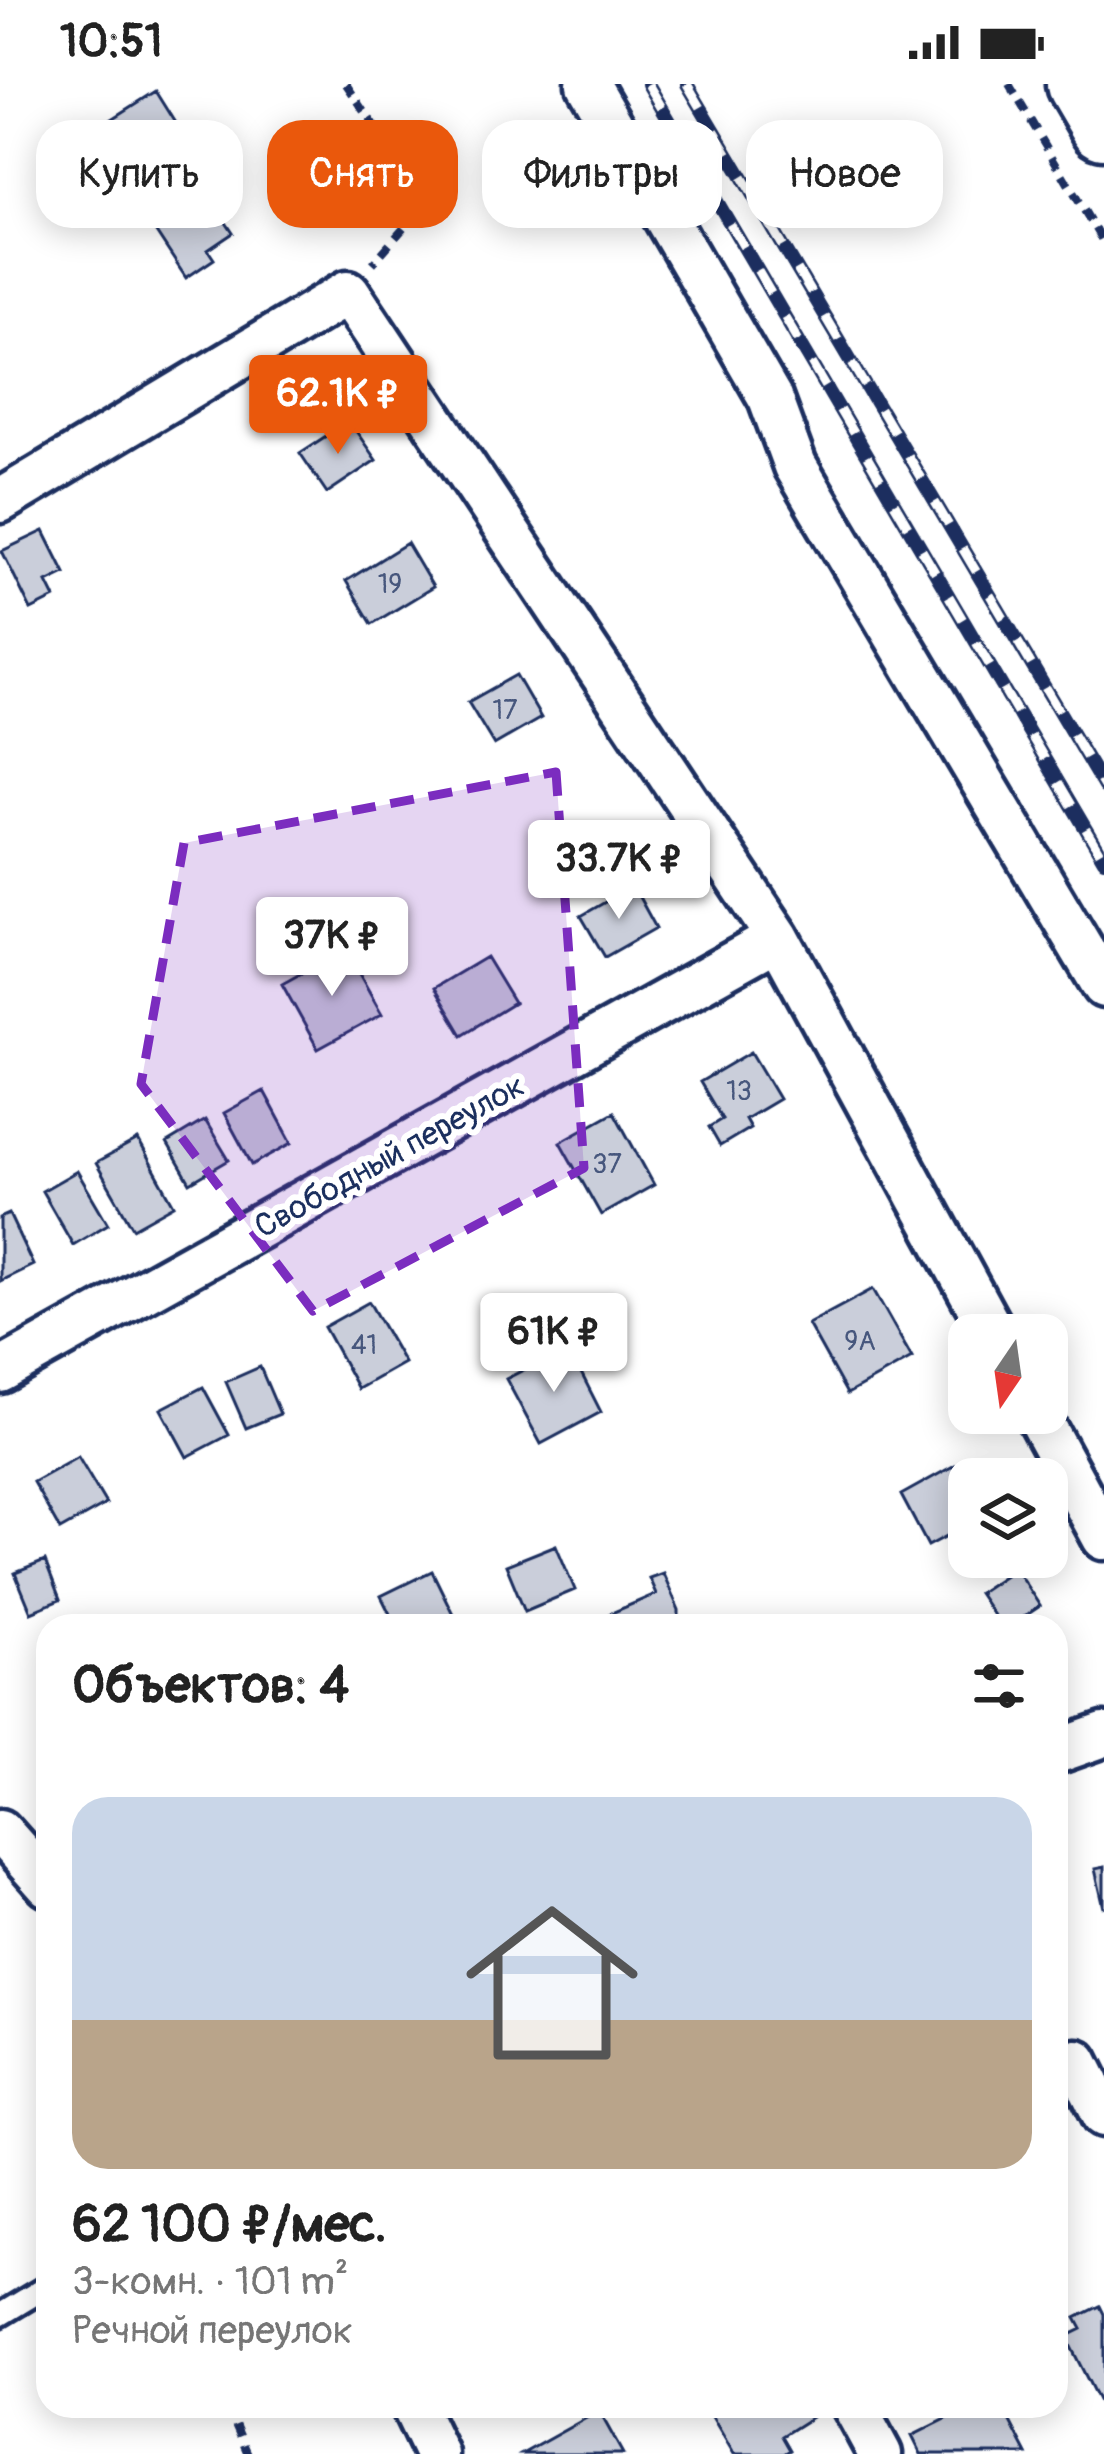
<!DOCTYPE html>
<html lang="ru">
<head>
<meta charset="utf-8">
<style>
	body { margin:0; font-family:Pangolin,sans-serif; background:#f2f2f2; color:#222; height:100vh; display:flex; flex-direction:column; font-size:45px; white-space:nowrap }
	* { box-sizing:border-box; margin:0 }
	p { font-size:39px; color:#767676 }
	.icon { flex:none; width:66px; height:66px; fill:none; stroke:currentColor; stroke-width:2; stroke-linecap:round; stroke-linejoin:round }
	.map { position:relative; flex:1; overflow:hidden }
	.sheet { position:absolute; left:36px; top:1530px; width:1032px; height:804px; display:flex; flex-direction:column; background:#fff; border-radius:36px; box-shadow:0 6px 30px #0003 }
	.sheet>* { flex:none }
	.top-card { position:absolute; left:36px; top:36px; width:1032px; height:108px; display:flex; gap:24px }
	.needle { width:78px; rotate:193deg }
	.tools { position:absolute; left:948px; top:1230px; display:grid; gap:24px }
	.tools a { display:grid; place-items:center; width:120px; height:120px; border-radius:24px; background:#fff; box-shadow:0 6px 30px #0003; font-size:60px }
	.price { position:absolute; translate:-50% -102px; padding:0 27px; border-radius:12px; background:#fff; color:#222; font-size:39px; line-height:78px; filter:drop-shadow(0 3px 6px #0008) }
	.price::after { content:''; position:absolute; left:50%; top:72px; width:36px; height:27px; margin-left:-18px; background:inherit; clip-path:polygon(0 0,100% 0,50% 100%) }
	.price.current { background:#ea580c; color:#fff }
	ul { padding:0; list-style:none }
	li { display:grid; align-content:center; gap:24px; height:636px; padding:0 36px }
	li+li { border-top:3px solid #e0e0e0 }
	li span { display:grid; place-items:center; height:372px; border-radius:36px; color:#555 }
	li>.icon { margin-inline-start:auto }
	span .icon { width:216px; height:216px; fill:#fffc; stroke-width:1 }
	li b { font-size:51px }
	h2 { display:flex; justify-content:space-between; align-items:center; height:144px; padding:0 36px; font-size:51px }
	.tag { padding:0 42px; border-radius:36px; background:#fff; box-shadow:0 6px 30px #0003; font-size:42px; line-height:108px }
	.tag.current { background:#ea580c; color:#fff }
	.status { display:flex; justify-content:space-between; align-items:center; height:84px; padding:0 60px; background:#fff; direction:ltr }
	.status svg { height:33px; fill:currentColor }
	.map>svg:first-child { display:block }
	.building { fill:#caceda; stroke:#1b2f5e; stroke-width:3 }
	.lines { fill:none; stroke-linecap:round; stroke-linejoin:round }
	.service-casing { stroke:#1b2f5e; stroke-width:30 }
	.minor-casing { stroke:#1b2f5e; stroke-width:51 }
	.primary-casing { stroke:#1b2f5e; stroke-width:75 }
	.path { stroke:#1b2f5e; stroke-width:8; stroke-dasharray:12 9; stroke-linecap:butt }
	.service { stroke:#fff; stroke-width:21 }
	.minor { stroke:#fff; stroke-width:42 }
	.primary { stroke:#fff; stroke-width:66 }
	.rail-casing { stroke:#1b2f5e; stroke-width:14 }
	.rail { stroke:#fff; stroke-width:9; stroke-dasharray:27; stroke-linecap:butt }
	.marked { fill:#7b2cbf; fill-opacity:0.2; stroke:#7b2cbf; stroke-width:9; stroke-dasharray:24 15; stroke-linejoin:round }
	.labels { text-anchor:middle; stroke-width:12; stroke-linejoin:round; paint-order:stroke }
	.number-label { font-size:27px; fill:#47577d }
	.street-label { font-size:33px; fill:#1b2f5e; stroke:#fff }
</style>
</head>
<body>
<div class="status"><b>10:51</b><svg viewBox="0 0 49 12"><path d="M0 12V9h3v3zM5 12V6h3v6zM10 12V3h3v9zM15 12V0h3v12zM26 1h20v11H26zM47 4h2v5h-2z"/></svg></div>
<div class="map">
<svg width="1104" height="2370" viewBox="0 0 1104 2370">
	<rect width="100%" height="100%" fill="#fff"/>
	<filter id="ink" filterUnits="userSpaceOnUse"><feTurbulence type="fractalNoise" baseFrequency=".00833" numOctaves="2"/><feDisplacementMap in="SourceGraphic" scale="24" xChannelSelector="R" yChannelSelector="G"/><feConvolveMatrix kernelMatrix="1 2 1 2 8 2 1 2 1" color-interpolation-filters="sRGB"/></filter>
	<g filter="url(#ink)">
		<path class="building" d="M156 7 186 55 136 87 106 39Z
			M193 89 233 149 208 166 214 175 186 194 140 124Z
			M349 337 376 376 327 409 300 369Z
			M44 447 65 489 47 498 55 514 31 526 2 467Z
			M407 459 433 503 372 540 346 497Z
			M516 591 541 634 494 661 468 618Z
			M633 802 656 844 605 873 581 832Z
			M345 865 382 930 318 965 282 900Z
			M486 873 514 919 462 951 434 904Z
			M751 968 779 1015 745 1035 750 1044 720 1062 709 1043 722 1035 700 998Z
			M264 1007 292 1059 252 1081 224 1029Z
			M614 1028 654 1101 601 1131 560 1058Z
			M205 1036 229 1076 190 1099 167 1059Z
			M138 1056 174 1121 133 1144 96 1079Z
			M77 1087 108 1140 73 1161 42 1107Z
			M9 1130 33 1181 0 1197V1134Z
			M873 1205 912 1274 847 1310 808 1240Z
			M369 1218 404 1279 358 1305 324 1243Z
			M568 1263 601 1328 541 1360 506 1295Z
			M260 1283 280 1330 246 1344 226 1298Z
			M203 1303 229 1351 187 1373 161 1325Z
			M78 1373 106 1420 60 1446 33 1398Z
			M955 1381 969 1407V1440L928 1462 901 1411Z
			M556 1461 575 1506 525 1527 506 1481Z
			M45 1477 60 1516 31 1528 15 1489Z
			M1015 1484 1040 1522 1010 1542H1000L978 1509Z
			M432 1487 455 1534 438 1542H396L381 1512Z
			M663 1489 679 1526V1542H614L609 1530 656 1510 649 1494Z
			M1104 1783V1824L1095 1785Z
			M1100 2222 1104 2230V2328L1066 2253 1082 2245 1076 2234Z
			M726 2322H805L812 2333 782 2352 790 2366 784 2370H734L711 2331Z
			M972 2322H1002L1027 2370H921L912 2352Z
			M599 2327 623 2370H522Z"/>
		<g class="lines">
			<defs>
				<path id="service" d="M0 2231 48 2202"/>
				<path id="minor" d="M588 0 770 314 795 382 1104 902
					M0 417 348 208 778 854 994 1251
					M0 1287 778 854
					M1036 1329 1104 1454
					M1056 1668 1104 1651
					M0 1747 48 1801
					M1077 1977 1104 2031
					M413 2322 436 2370
					M854 2322 880 2370"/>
				<path id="primary" d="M1080 0 1104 41"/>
			</defs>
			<use href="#service" class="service-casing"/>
			<use href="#minor" class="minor-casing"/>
			<use href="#primary" class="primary-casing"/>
			<path class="path" d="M346 0 413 98 411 136 373 179
				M1009 0 1104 160
				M227 2322 248 2370"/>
			<use href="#service" class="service"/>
			<use href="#minor" class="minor"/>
			<use href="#primary" class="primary"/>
			<defs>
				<path id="rail" d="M648 0 1104 776
					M687 0 1104 703"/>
			</defs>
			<use href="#rail" class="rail-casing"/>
			<use href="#rail" class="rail"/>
		</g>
	</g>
	<path class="marked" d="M556 688 584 1084 313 1227 141 1000 184 759Z"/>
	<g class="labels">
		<g class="number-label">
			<text x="390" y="509">19</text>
			<text x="505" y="635">17</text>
			<text x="739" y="1016">13</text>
			<text x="607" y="1089">37</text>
			<text x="860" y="1266">9А</text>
			<text x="364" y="1270">41</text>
		</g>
		<g class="street-label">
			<text transform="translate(389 1071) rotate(-29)" y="12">Свободный переулок</text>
		</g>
	</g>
</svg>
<div class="tools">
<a><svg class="needle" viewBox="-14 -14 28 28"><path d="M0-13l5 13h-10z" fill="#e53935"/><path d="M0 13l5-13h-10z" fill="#767676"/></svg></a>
<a><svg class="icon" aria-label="layers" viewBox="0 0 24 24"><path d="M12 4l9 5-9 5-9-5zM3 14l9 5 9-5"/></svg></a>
</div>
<b class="price current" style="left:338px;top:373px">62.1K ₽</b>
<b class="price" style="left:619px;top:838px">33.7K ₽</b>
<b class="price" style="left:332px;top:915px">37K ₽</b>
<b class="price" style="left:554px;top:1311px">61K ₽</b>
<div class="top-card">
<a class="tag">Купить</a>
<a class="tag current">Снять</a>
<a class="tag">Фильтры</a>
<a class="tag">Новое</a>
</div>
<section class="sheet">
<h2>Объектов: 4<svg class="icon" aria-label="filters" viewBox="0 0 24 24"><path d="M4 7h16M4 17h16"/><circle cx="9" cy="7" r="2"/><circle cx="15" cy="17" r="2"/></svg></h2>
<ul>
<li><span style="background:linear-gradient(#c9d6e8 60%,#b9a48a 0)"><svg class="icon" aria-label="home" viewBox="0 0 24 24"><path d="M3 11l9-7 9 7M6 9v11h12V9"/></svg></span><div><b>62 100 ₽/мес.</b><p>3-комн. · 101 m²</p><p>Речной переулок</p></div></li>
</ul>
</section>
</div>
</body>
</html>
